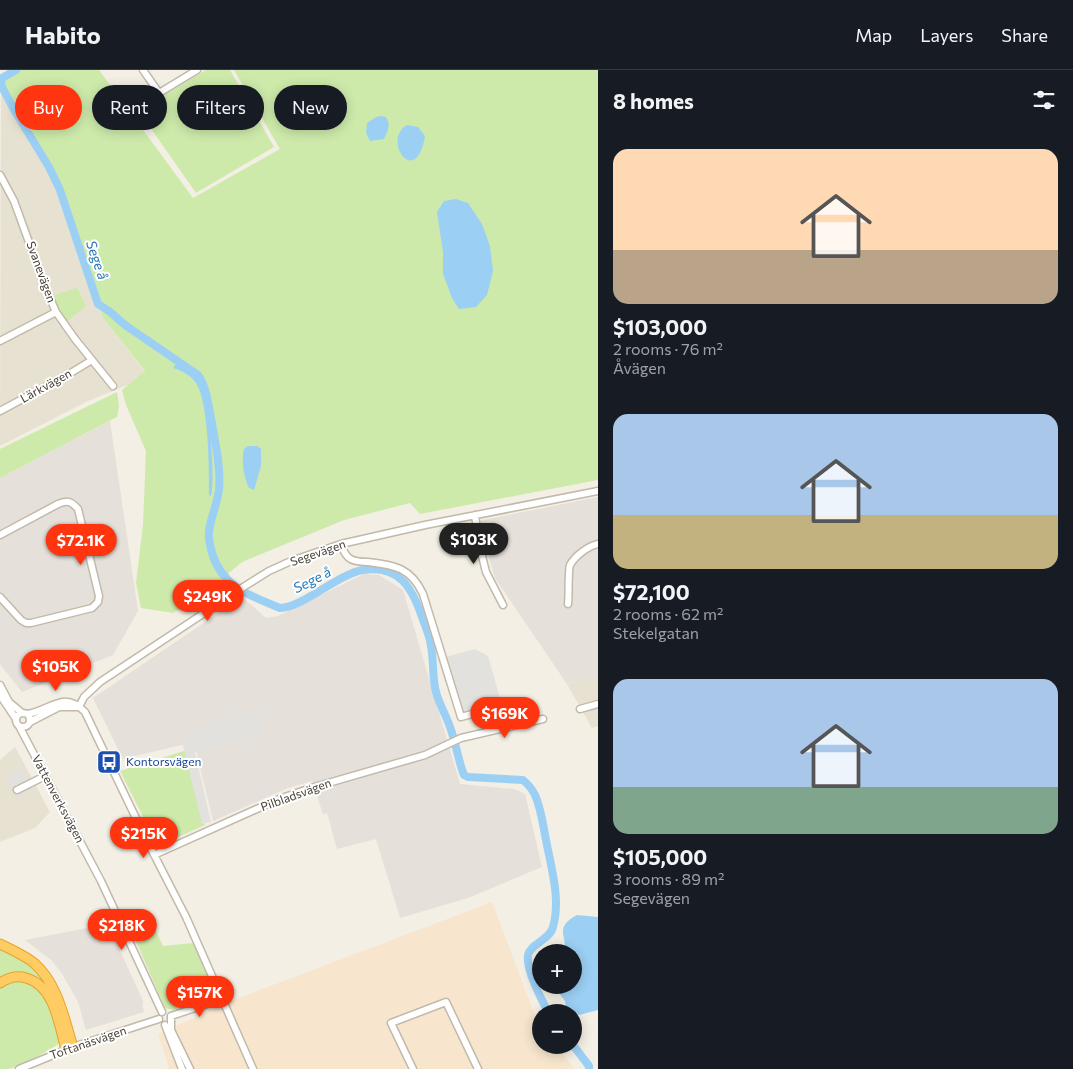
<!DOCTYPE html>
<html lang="en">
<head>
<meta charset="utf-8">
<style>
	body { margin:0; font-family:Commissioner,sans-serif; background:#242831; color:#f1f3f6; height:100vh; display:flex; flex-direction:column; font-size:19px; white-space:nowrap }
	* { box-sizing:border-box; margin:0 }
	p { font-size:16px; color:#9ea1a6 }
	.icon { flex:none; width:28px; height:28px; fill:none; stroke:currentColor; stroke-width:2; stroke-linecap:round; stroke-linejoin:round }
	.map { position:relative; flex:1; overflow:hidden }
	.details { display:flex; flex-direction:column; background:#171b24; width:475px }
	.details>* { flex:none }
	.banner { position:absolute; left:15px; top:15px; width:475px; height:45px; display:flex; gap:10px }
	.controls { position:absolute; left:532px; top:874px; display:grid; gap:10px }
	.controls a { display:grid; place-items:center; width:50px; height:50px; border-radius:50%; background:#171b24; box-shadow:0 2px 12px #0003; font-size:25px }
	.price { position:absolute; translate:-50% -42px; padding:0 11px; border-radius:18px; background:#ff350f; color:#fff; font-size:16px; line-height:32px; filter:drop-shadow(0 1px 2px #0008) }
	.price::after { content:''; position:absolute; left:50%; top:30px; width:15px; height:11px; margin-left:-8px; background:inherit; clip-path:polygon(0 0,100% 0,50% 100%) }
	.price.selected { background:#222; color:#fff }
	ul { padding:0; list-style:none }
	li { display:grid; align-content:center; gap:10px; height:265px; padding:0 15px }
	li span { display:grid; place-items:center; height:155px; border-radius:15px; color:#555 }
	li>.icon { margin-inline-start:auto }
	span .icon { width:90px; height:90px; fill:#fffc; stroke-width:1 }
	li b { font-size:21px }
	h2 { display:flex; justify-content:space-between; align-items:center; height:60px; padding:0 15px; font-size:21px }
	.pill { padding:0 18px; border-radius:22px; background:#171b24; box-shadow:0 2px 12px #0003; font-size:18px; line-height:45px }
	.pill.selected { background:#ff350f; color:#fff }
	header { display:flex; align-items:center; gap:30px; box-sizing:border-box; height:70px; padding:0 25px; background:#171b24; border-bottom:1px solid #363941 }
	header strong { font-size:24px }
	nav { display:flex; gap:28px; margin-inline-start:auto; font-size:18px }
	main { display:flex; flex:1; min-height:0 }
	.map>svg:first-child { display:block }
	.residential { fill:#e7e1d2 }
	.commercial { fill:#f7e6cd }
	.industrial { fill:#e5e0d9 }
	.green { fill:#cdeaaa }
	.parking { fill:#e3e1dd }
	.water { fill:#9ccff4 }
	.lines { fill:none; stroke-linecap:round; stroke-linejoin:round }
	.stream { stroke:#9ccff4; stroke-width:1 }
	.river { stroke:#9ccff4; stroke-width:8 }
	.minor-casing { stroke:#c2b9a9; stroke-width:9 }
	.highway-casing { stroke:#e6a22b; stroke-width:11 }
	.minor { stroke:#fff; stroke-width:6 }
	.highway { stroke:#ffcc63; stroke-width:9 }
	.labels { text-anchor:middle; stroke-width:4; stroke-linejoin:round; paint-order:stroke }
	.street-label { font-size:12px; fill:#453f34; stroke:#fff }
	.transit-label { font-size:12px; fill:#164399; stroke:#fff; text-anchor:start }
	.water-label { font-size:14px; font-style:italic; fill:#2779b7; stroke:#fff }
</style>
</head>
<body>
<header>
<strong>Habito</strong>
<nav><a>Map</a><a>Layers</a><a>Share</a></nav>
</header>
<main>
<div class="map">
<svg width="598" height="999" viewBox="0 0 598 999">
	<rect width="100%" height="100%" fill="#f3efe4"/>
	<path class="residential" d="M1 15 17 46 49 97 60 120 103 248 145 302 130 314 86 332 0 376Z
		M598 607V656L592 658 567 614Z
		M15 677 50 742 35 758 0 772V690Z"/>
	<path class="commercial" d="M492 832 534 943 541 954V975H557L574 999H165L169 997 158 964 231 931Z"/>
	<path class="industrial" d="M110 351 138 541 113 585 22 622 0 594V408Z
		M598 427V607L567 614 495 508 478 451Z
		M364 504 379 505 403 520 460 714 514 719 525 724 542 797 468 828 400 848 376 769 337 779 327 743 323 744 312 711 288 718 213 751 194 672 123 689 93 628 242 527 266 548 278 546Z
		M108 854 144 933H142L144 942 86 960 78 932 61 902 51 890 25 870Z"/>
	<path class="green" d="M16 0H99L193 128 280 79 234 0H598V410L420 444 410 433 344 450 242 492 204 524 173 543 141 538 136 513 143 455 146 381 126 335 122 320 145 301 103 248 60 120 49 97 13 39 1 15 2 8Z
		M206 0H230L274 77 196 123 138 40Z
		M77 218 86 236 65 253 51 226Z
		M117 322 119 336 117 347 0 408V379Z
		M187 680 205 755 158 776 120 701Z
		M150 849 163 876 194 873 216 924 173 940 165 938 132 862Z
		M0 876 36 898 56 928 39 911 0 909Z
		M18 910 36 915 51 937 60 972C56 978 16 998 8 999 6 999 3 999 0 999V916Z"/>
	<path class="parking" d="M475 579 488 586 502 635 489 644 459 652 448 612H445L438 589Z
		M258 641 261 665 195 682 211 752 202 754 183 675 199 656Z
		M22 699 28 712 32 710 36 718 18 728 7 707Z"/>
	<path class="water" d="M381 46 386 47C391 55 388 61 384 69L370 71 366 63 367 53 376 47Z
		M407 55 418 57 425 66C416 120 381 70 407 55Z
		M456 129 468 133 482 154 490 176 493 201 487 225 476 237 459 239 452 228 443 204V182L437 142 444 131Z
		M176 294C182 298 191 301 196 306 209 318 216 408 211 426L209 425C209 400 209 333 196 313 192 306 181 300 173 298Z
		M248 376H257L261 379V396L254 420 249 418C244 407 241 391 244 379Z
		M577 845 598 847V940L579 945 570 942 566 938 565 931 553 915H574V882H560C574 870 549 860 577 845Z"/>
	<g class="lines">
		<path class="stream" d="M0 12H1"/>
		<path class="river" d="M16 0 2 8 1 15 13 38 49 97 60 120 98 234 109 241 125 255 198 305C207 318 208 334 211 348 215 370 221 399 219 420 217 434 211 447 209 461 208 469 210 475 212 483 222 517 251 526 280 538 302 538 338 504 363 500 399 495 412 517 422 547 425 556 430 566 431 576 434 591 432 607 436 622 439 634 446 645 450 657 456 673 458 690 464 705L468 707 523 710C528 714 532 719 535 725 541 738 543 755 546 770 551 797 561 829 553 857 550 870 530 874 528 885 526 901 541 928 548 942
			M573 975 589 996V999"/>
		<defs>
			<path id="minor" d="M143 0 159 23 197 0
				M0 105 14 131 46 219 56 242 75 269 113 316
				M0 271 56 242
				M0 341 69 304 92 290
				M475 445 479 474 486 502 503 535
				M0 465 58 434C67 430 71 431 78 439L99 526 98 532 92 538 31 553H26L21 550 0 527
				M341 474C343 479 344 484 349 488 354 492 362 492 368 492 395 495 411 498 423 524L461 647 483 641
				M568 534C569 527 568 500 570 495 575 486 588 476 598 474
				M0 615 9 632 22 643
				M0 625 16 649
				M79 637 84 627 100 612 245 516 269 501 291 491 341 474 425 455 598 421
				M580 639 598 634
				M16 650a7 7 0 1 1 14 0a7 7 0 1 1-14 0Z
				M27 644C51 641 63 619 85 642L146 769 186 847 253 999
				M30 652 59 637H79
				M19 656 101 811 162 942
				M17 720 45 706
				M154 785 279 729 311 718 425 685 461 668 543 649
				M171 946V960L190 999
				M171 946 222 929
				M165 955 182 999
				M19 999 73 977 159 949
				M413 999 391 953 446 932 478 999"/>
			<path id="highway" d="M0 874C12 880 24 885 34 893 58 914 64 948 73 977
				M0 913C8 908 17 905 26 908 55 916 59 955 66 980"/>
		</defs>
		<use href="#minor" class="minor-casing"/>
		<use href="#highway" class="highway-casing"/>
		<use href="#minor" class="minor"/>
		<use href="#highway" class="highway"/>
	</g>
	<defs>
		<symbol id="bus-square" viewBox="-11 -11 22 22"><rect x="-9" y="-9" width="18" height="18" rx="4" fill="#1a4fb4" stroke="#fff"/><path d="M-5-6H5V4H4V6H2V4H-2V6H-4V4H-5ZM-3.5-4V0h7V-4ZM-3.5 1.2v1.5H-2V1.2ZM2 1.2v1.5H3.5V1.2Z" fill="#fff"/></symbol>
	</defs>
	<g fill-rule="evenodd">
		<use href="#bus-square" x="95" y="678" width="28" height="28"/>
	</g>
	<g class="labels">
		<g class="street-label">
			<text transform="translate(41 202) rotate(70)" y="4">Svanevägen</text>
			<text transform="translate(46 316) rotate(-29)" y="4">Lärkvägen</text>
			<text transform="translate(318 483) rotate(-19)" y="4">Segevägen</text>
			<text transform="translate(296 725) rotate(-20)" y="4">Pilbladsvägen</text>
			<text transform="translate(58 729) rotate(62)" y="4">Vattenverksvägen</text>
			<text transform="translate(88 973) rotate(-19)" y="4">Toftanäsvägen</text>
		</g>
		<g class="transit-label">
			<text x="126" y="696">Kontorsvägen</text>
		</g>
		<g class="water-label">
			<text transform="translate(97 190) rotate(71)" y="5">Sege å</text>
			<text transform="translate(312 510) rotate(-27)" y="5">Sege å</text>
		</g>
	</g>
</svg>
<div class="controls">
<a>+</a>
<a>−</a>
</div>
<b class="price selected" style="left:474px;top:495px">$103K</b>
<b class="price" style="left:81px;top:496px">$72.1K</b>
<b class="price" style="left:208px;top:552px">$249K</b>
<b class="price" style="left:56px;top:622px">$105K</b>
<b class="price" style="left:505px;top:669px">$169K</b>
<b class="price" style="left:144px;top:789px">$215K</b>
<b class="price" style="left:122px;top:881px">$218K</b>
<b class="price" style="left:200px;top:948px">$157K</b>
<div class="banner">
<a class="pill selected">Buy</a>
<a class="pill">Rent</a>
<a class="pill">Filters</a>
<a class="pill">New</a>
</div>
</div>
<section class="details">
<h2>8 homes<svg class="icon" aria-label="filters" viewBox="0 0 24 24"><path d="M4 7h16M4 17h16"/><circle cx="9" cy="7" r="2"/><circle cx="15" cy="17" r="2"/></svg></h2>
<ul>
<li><span style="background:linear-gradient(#ffd9b3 65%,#b9a48a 0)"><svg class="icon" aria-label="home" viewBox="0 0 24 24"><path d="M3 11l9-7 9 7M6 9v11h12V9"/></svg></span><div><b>$103,000</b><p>2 rooms · 76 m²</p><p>Åvägen</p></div></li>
<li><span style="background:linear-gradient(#a9c7e8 65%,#c2b280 0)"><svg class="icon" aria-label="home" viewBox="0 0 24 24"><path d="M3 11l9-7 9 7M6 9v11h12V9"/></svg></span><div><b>$72,100</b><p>2 rooms · 62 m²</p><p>Stekelgatan</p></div></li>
<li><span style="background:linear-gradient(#a9c7e8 70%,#7fa58c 0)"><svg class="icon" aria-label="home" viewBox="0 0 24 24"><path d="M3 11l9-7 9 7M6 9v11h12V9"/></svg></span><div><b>$105,000</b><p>3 rooms · 89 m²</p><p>Segevägen</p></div></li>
</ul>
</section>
</main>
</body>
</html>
